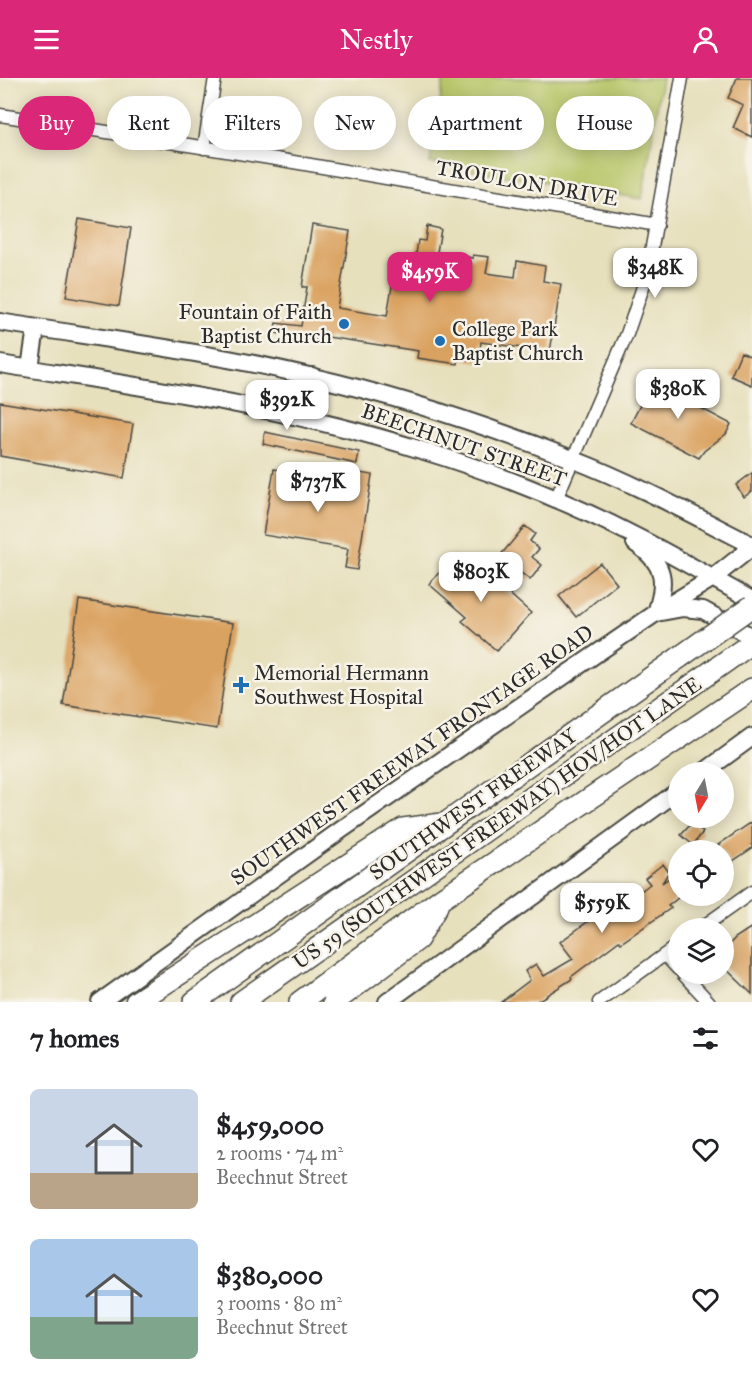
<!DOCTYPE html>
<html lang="en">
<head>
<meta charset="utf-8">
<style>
	body { margin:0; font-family:"IM FELL Great Primer",serif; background:#f2f2f2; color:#202124; height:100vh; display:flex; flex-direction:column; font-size:22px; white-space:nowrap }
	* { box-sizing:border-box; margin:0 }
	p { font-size:20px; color:#757577 }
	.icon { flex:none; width:33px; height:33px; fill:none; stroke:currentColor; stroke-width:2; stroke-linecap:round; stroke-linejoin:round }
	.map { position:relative; height:924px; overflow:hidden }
	.sheet { display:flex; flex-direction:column; background:#fff; flex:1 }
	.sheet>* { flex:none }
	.top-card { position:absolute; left:18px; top:18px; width:717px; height:54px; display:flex; gap:12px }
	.needle { width:39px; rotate:190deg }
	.controls { position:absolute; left:668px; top:684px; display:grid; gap:12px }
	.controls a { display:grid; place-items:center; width:66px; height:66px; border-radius:50%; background:#fff; box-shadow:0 3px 15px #0003; font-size:30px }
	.price { position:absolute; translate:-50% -51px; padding:0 14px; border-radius:12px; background:#fff; color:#222; font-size:20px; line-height:39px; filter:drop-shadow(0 2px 3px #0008) }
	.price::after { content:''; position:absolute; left:50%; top:36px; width:18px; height:14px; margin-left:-9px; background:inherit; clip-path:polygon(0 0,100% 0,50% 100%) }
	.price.active { background:#db2777; color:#fff }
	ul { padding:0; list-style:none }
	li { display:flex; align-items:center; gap:18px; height:150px; padding:0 30px }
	li span { display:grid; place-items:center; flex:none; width:168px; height:120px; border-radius:9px; color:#555 }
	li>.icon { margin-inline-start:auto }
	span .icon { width:72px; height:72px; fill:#fffc; stroke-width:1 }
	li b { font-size:26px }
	h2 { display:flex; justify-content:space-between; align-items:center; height:72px; padding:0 30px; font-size:26px }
	.tag { padding:0 21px; border-radius:27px; background:#fff; box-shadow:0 3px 15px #0003; font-size:21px; line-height:54px }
	.tag.active { background:#db2777; color:#fff }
	header { display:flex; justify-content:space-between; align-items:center; height:78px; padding:0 30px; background:#db2777; color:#fff; font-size:27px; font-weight:600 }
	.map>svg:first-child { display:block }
	.green { fill:#b8c669; stroke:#72784a; stroke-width:1.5 }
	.building { fill:#daa260 }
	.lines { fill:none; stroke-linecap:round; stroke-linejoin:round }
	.minor-casing { stroke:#474641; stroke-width:15 }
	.secondary-casing { stroke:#474641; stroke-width:20 }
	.motorway-casing { stroke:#474641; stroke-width:24 }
	.minor { stroke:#fff; stroke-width:12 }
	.secondary { stroke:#fff; stroke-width:16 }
	.motorway { stroke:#fff; stroke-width:21 }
	.motorway-bridge-casing { stroke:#474641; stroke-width:24; stroke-linecap:butt }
	.motorway-bridge { stroke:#fff; stroke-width:21 }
	.poi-dot { fill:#1f6fb2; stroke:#f7f3e8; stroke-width:2 }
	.labels { text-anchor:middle; stroke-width:5; stroke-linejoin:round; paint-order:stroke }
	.street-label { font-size:21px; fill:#2b2b2b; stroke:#f7f3e8 }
	.poi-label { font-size:21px; fill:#2b2b2b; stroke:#f7f3e8; text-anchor:start }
</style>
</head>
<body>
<header><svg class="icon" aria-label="menu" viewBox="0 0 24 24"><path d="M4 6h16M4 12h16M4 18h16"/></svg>Nestly<svg class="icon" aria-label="person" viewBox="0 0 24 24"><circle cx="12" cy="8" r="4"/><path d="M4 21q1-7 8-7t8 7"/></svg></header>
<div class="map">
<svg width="752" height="924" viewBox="0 0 752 924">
	<rect width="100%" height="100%" fill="#f7f3e8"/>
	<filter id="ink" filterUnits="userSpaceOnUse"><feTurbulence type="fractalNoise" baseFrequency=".0167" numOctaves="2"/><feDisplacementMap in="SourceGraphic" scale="12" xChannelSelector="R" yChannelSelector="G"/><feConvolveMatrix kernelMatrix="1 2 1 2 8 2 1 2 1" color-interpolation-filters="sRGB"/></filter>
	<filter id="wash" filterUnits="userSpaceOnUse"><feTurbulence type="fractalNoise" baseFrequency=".008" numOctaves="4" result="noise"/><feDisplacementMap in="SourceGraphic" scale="24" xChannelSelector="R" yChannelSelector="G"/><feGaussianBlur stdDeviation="1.35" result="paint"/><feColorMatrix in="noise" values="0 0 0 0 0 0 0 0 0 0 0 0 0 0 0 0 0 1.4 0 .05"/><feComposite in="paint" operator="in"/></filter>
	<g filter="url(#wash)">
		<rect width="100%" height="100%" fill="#e7e0bd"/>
		<path class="green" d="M444 0H662L642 121 430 85Z"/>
		<g id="blocks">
			<path class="building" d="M737 0H752V59L733 50 743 27 728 20Z
				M79 141 131 150 119 228 66 219Z
				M312 147 350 153 337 230 387 238 394 196 413 199 418 162 425 163 427 148 441 151 437 174 473 180V177L489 179 486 195 515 199 517 183 545 188 543 203 561 206 550 274 481 264 478 284 459 280 458 286 417 280 418 273 328 259 327 263 274 255 276 245 301 248 307 209H302Z
				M741 274 752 279V307L731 298Z
				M655 298 677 309 674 316 731 346 726 356 704 373 699 380 631 345Z
				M0 324 133 346 124 400 0 378Z
				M265 354 359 374 357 386 263 366Z
				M274 391 299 395 298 401 357 411 360 395 372 397 357 492 345 490 348 471 263 457Z
				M752 395V413L744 419 736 407Z
				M525 448 535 456 530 463 539 471 532 479 542 487 530 502 500 478Z
				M454 478 491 507 495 503 531 535 497 573 462 543 467 539 429 506Z
				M600 485 617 506 576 539 559 518Z
				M79 522 233 545 217 651 63 627Z
				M752 744V770L730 785 718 767Z
				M692 745 703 754 693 767 681 757Z
				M663 786 669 794 662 805 678 794V820L668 828 671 830 621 865 619 863 571 899 572 901 536 924H501L530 902 525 893 536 886 544 898 573 881 560 864 594 839 583 816 595 810 611 841 640 821 636 817 650 806 645 800Z
				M752 849V916L723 888V873L735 860Z"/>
		</g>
	</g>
	<g filter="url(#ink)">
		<use href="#blocks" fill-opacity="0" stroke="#474641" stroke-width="1.5"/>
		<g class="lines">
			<defs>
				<path id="minor" d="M0 37 276 81 657 147
					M204 70 215 0
					M556 421 627 256 647 197 682 0
					M701 850 752 814
					M665 877 678 891
					M683 896 709 924
					M599 924 678 867"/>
				<path id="secondary" d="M0 244C104 261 210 274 313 299 400 319 488 348 572 381 634 405 693 437 752 467
					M0 286C141 309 281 328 418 371 494 394 570 424 641 461 678 480 715 502 752 522
					M30 290 36 250
					M302 339 312 298
					M635 465C665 486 667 502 656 535L683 530 703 532 752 559
					M704 694 752 659
					M100 924 341 752 574 591 656 535 713 500 752 469
					M387 924 678 713"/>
				<path id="motorway" d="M136 924 403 751 442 746
					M194 924 680 579
					M241 924 752 565
					M300 924 441 821 752 611
					M334 924 418 861 437 828"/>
			</defs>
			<use href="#minor" class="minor-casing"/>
			<use href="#secondary" class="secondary-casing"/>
			<use href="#motorway" class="motorway-casing"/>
			<use href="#minor" class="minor"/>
			<use href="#secondary" class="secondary"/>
			<use href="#motorway" class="motorway"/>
			<defs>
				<path id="motorway-bridge" d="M680 579 752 528"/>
			</defs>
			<use href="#motorway-bridge" class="motorway-bridge-casing"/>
			<use href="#motorway-bridge" class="motorway-bridge"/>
		</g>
	</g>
	<g class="poi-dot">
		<circle cx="344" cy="246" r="6"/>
		<circle cx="440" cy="263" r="6"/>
		<path d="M238 598h6v6h6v6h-6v6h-6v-6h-6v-6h6z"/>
	</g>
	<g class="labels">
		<g class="street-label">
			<text transform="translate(527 105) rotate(10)" y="7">TROULON DRIVE</text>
			<text transform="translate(464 367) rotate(19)" y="7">BEECHNUT STREET</text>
			<text transform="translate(412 677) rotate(-35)" y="7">SOUTHWEST FREEWAY FRONTAGE ROAD</text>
			<text transform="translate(473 726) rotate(-35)" y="7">SOUTHWEST FREEWAY</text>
			<text transform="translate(497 745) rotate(-35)" y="7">US 59 (SOUTHWEST FREEWAY) HOV/HOT LANE</text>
		</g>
		<g class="poi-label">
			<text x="332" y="241" text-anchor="end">Fountain of Faith<tspan x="332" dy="24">Baptist Church</tspan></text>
			<text x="452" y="258">College Park<tspan x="452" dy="24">Baptist Church</tspan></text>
			<text x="254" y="602">Memorial Hermann<tspan x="254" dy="24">Southwest Hospital</tspan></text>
		</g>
	</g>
</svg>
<div class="controls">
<a><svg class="needle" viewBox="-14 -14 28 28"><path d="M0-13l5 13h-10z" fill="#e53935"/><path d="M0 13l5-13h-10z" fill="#757577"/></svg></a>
<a><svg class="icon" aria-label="locate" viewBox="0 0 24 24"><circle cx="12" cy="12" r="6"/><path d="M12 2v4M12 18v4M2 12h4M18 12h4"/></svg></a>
<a><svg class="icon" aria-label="layers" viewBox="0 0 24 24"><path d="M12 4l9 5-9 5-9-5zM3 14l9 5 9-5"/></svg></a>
</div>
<b class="price" style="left:655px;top:221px">$348K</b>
<b class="price active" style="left:430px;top:225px">$459K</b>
<b class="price" style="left:678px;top:342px">$380K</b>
<b class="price" style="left:287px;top:353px">$392K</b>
<b class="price" style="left:318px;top:435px">$737K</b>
<b class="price" style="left:481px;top:525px">$803K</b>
<b class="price" style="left:602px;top:856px">$559K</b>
<div class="top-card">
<a class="tag active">Buy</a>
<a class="tag">Rent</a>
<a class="tag">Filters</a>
<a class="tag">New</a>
<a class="tag">Apartment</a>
<a class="tag">House</a>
</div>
</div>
<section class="sheet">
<h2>7 homes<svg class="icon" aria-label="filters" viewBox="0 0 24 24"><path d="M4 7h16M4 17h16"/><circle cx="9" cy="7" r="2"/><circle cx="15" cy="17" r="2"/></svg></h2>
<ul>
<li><span style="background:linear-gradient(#c9d6e8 70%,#b9a48a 0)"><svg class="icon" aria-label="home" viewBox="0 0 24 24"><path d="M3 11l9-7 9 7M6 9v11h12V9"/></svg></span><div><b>$459,000</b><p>2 rooms · 74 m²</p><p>Beechnut Street</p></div><svg class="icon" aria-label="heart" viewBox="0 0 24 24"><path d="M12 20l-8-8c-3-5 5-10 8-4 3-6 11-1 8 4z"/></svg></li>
<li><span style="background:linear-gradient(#a9c7e8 65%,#7fa58c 0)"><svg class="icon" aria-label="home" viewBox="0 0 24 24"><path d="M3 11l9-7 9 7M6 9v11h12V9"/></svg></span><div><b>$380,000</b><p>3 rooms · 80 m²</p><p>Beechnut Street</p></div><svg class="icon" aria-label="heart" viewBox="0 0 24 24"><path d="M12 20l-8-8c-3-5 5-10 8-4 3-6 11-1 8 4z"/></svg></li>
</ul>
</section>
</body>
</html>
